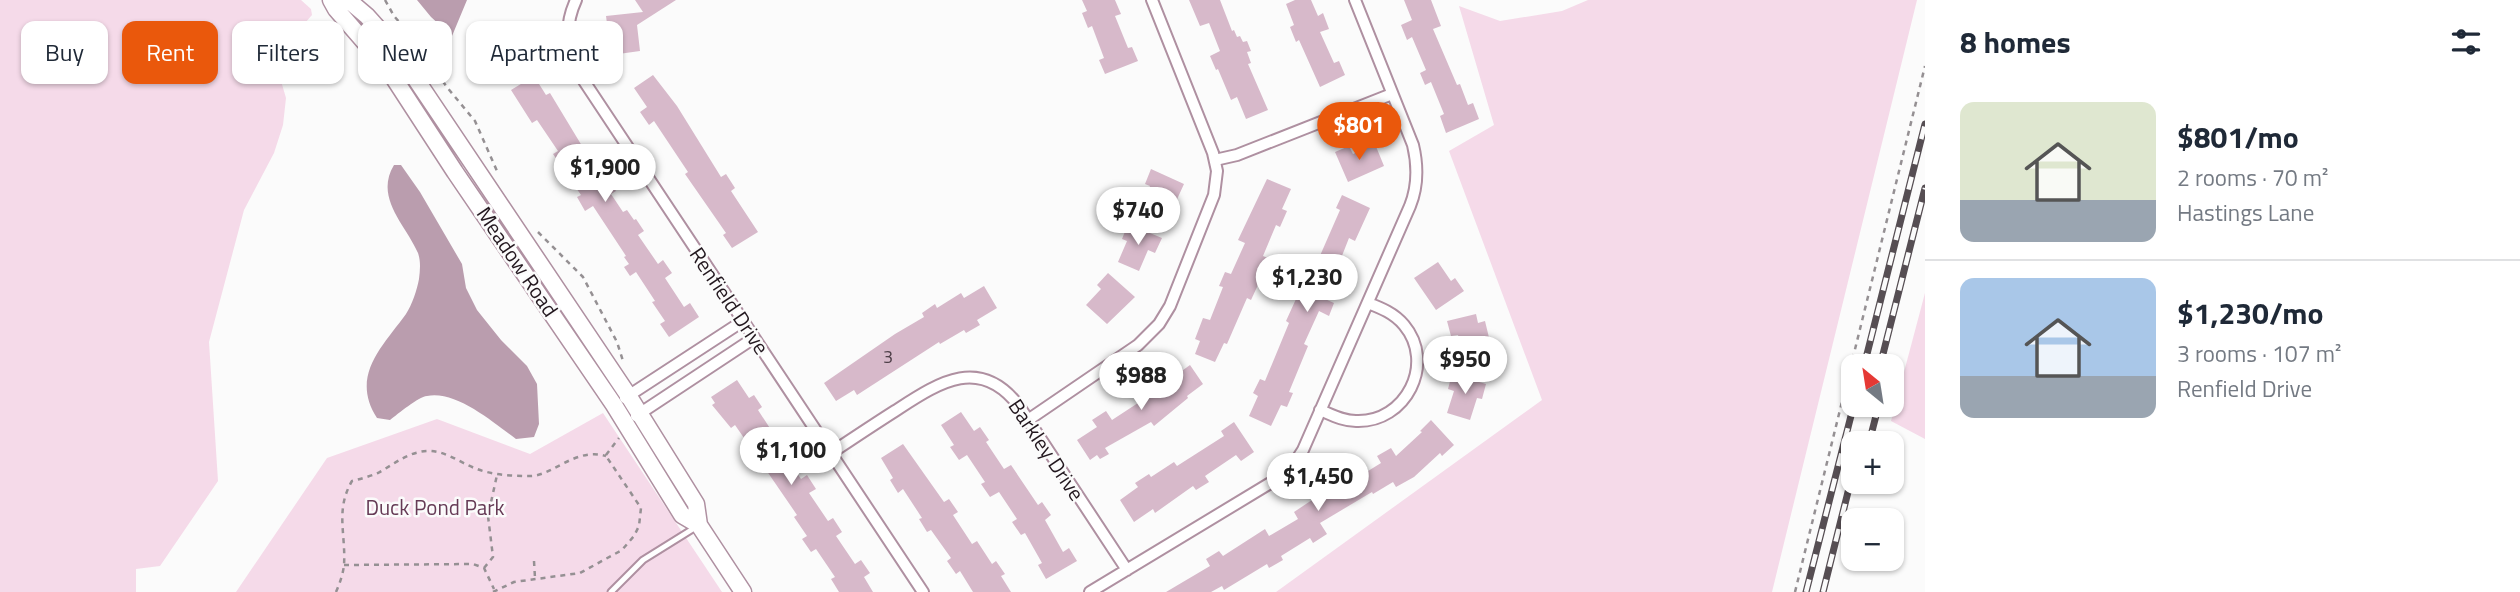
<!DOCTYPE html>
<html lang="en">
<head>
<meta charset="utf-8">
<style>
	body { margin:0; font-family:"Titillium Web",sans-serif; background:#f6f6f7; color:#1f2937; height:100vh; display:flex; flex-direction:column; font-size:26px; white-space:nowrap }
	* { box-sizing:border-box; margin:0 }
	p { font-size:23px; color:#747a83 }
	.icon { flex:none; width:38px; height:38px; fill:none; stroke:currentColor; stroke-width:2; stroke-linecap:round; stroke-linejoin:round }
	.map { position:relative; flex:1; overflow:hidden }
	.side { display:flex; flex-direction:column; background:#fff; width:595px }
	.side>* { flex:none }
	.guide { position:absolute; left:21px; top:21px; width:665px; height:63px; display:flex; gap:14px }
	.needle { width:46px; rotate:330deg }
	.tools { position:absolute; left:1841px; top:354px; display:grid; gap:14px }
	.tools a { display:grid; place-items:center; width:63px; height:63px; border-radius:14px; background:#fff; box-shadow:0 2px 5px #0004; font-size:35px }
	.price { position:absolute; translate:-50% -60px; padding:0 16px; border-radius:24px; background:#fff; color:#222; font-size:23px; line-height:46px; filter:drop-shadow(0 2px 4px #0008) }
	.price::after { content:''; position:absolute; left:50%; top:42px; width:21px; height:16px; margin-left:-10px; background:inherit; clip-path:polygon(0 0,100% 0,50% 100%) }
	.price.on { background:#ea580c; color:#fff }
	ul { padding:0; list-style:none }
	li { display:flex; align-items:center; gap:21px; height:175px; padding:0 35px }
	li+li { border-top:2px solid #e0e1e3 }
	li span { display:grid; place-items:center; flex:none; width:196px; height:140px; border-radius:14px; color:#555 }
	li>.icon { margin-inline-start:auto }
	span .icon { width:84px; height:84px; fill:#fffc; stroke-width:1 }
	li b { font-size:30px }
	h2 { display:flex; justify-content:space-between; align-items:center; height:84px; padding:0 35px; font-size:30px }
	.tag { padding:0 24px; border-radius:14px; background:#fff; box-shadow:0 2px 5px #0004; font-size:24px; line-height:63px }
	.tag.on { background:#ea580c; color:#fff }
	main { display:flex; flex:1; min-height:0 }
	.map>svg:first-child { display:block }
	.green { fill:#f5dae9 }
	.water { fill:#ba9dae }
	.building { fill:#d7b9ca }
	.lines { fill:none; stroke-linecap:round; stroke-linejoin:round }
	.lane-casing { stroke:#af90a1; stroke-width:9 }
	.street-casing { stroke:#af90a1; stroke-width:14 }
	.secondary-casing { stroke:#af90a1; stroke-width:19 }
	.path { stroke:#959093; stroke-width:2.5; stroke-dasharray:5 5; stroke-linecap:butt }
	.lane { stroke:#fff; stroke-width:5 }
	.street { stroke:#fff; stroke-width:10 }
	.secondary { stroke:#fff; stroke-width:16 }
	.rail-casing { stroke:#564e53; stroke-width:7 }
	.rail { stroke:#fbfbfb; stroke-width:4.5; stroke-dasharray:13; stroke-linecap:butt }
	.labels { text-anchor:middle; stroke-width:5; stroke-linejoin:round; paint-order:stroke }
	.number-label { font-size:18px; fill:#4f4049 }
	.street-label { font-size:21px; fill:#22171e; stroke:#fbfbfb }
	.park-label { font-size:21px; fill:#663b56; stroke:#fbfbfb }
</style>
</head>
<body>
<main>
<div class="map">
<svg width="1925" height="592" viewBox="0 0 1925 592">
	<rect width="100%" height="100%" fill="#fbfbfb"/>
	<path class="green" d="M0 0H301L311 9 312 15 305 23 279 74 286 98 283 125 274 153 244 210 209 342 218 481 160 566 136 569V592H0Z
		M1588 0H1917L1772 592H1276L1542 400 1449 151 1494 125 1459 6 1500 21 1562 11Z
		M1925 293V439L1891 421Z
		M603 413 722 592H236L327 458 437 419 530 454Z"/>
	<path class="water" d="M417 0H467L452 36 431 17Z
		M394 165H401L420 192 462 264 466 288 477 310 501 340 527 366 537 384 539 424 534 437 516 439C494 423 456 390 427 396 418 397 398 414 390 420L377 418C350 376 382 347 406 314 412 305 417 290 419 279 420 270 421 262 418 253 406 225 374 198 394 165Z"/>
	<path class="building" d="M635 0H676L637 25 640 51 604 56 602 40 609 39 606 16 643 12Z
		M1082 0H1115L1121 14 1115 16 1128 48 1132 47 1138 61 1105 74 1099 60 1104 58 1092 26 1088 28 1082 13 1087 11Z
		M1189 0H1220L1232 31 1234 30 1237 37 1240 36 1243 42 1247 41 1251 51 1247 52 1251 63 1248 64 1268 110 1246 119 1237 97 1231 100 1218 69 1216 70 1210 56 1220 51 1209 23 1200 26Z
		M1295 0H1311L1318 16 1323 13 1329 29 1320 32 1334 63 1339 61 1345 75 1320 87 1299 40 1296 42 1290 27 1294 25 1286 4Z
		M1404 0H1431L1441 26 1433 29 1457 85 1460 84 1468 105 1473 103 1479 119 1446 133 1440 116 1444 114 1431 82 1425 85 1420 73 1426 70 1412 37 1407 40 1401 25 1412 20Z
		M527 25 529 46 537 45 538 61 500 64 499 49 502 48 500 27Z
		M653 75 677 106 721 177 726 174 735 188 731 191 758 232 732 248 723 235 726 233 685 174 688 172 654 121 649 125 640 112 647 107 634 88Z
		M534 76 546 95 550 93 602 179 607 176 616 191 611 194 623 212 627 210 634 220 636 219 644 231 638 235 658 264 663 260 672 273 665 278 684 307 690 303 699 317 669 337 660 324 665 321 652 302 655 301 636 272 630 276 624 267 629 264 624 257 626 256 593 206 585 211 577 197 581 195 553 154 558 151 537 120 532 123 511 90Z
		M1375 144 1384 166 1348 182 1335 152 1349 146 1353 154Z
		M1151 169 1184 184 1168 219 1141 207 1150 186 1145 184Z
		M1267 179 1291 189 1282 209 1287 211 1280 227 1276 225 1263 256 1270 259 1251 300 1247 298 1227 344 1224 343 1215 362 1195 354 1200 341 1195 339 1203 318 1210 320 1223 287 1219 286 1225 272 1231 274 1245 243 1238 240Z
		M1342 195 1370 208 1355 241 1349 238 1325 299 1334 303 1329 316 1319 311 1304 344 1308 346 1289 392 1293 393 1287 407 1281 405 1271 426 1249 416 1258 396 1253 393 1260 379 1265 381 1289 323 1286 321 1301 288 1305 290 1340 210 1336 208Z
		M1128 224 1162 238 1155 253 1148 250 1139 271 1118 262 1127 241 1122 239Z
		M1438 262 1451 281 1455 278 1464 291 1436 310 1414 278Z
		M1108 273 1135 297 1107 324 1086 305 1101 289 1097 285Z
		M984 286 997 308 977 320 980 325 966 333 964 330 940 344 939 342 857 395 854 390 836 401 824 383 895 334 924 317 922 313 935 304 937 308 961 293 964 298Z
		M1476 314 1478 323 1485 321 1492 350 1463 357 1458 335 1451 336 1447 321Z
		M1190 365 1203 384 1187 396 1188 398 1154 426 1151 422 1105 448 1109 454 1100 459 1097 455 1090 460 1077 440 1097 427 1092 420 1106 411 1112 420 1138 403 1133 396 1147 387 1148 389 1176 369 1179 373Z
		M1452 374 1486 384 1482 399 1477 398 1470 420 1447 413 1454 391 1448 389Z
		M737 380 749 398 754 395 762 407 758 410 775 436 779 433 788 447 782 451 801 479 807 475 816 489 809 493 828 521 833 518 842 532 836 536 855 564 861 560 870 573 864 577 873 592H839L831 579 835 577 816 549 811 552 802 539 807 536 794 517 797 515 762 464 758 467 749 454 753 451 735 425 731 428 712 405 715 403 711 397Z
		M961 412 974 431 980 427 989 440 986 442 1004 469 1011 465 1038 505 1042 502 1051 515 1045 520 1063 552 1069 548 1077 561 1046 579 1038 565 1042 563 1025 533 1021 535 1012 522 1017 519 999 492 990 497 981 484 985 482 967 455 959 460 950 447 954 445 941 425Z
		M1431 420 1454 445 1442 456 1440 453 1414 477 1396 487 1393 482 1373 494 1372 492 1320 523 1327 534 1313 543 1310 538 1281 556 1283 560 1269 568 1267 564 1224 590 1222 586 1211 592H1166L1210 566 1206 559 1219 551 1223 556 1265 529 1269 536 1298 519 1294 512 1324 492 1321 487 1334 479 1331 475 1344 467 1352 481 1381 463 1377 456 1391 448 1396 456 1422 432 1420 431Z
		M1234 422 1254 452 1241 461 1236 455 1205 476 1209 482 1196 490 1193 486 1155 513 1153 509 1134 522 1120 500 1138 487 1135 483 1149 474 1151 477 1174 462 1177 466 1224 436 1221 431Z
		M903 444 944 502 949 499 958 512 953 515 972 544 977 541 992 564 996 561 1005 574 1001 576 1011 592H973L960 571 956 574 947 561 951 558 931 530 927 532 919 519 922 518 903 489 898 493 890 480 893 478 881 458Z"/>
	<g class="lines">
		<defs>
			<path id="lane" d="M611 592 643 560 696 527"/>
			<path id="street" d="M576 0C564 26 566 51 580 75L923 592
				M1215 160 1237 155 1392 94
				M625 398 743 321
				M1320 410C1332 415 1343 421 1356 421 1406 423 1436 363 1404 325 1394 313 1381 308 1368 303
				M636 416 754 338
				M1028 420 1138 345 1159 324 1170 306 1214 195 1217 171 1213 153 1152 0
				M831 453C852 439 873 425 895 411 937 384 979 354 1019 406L1127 570
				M1090 592 1277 479 1292 467 1303 450 1410 206C1418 186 1418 166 1413 145L1355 0"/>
			<path id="secondary" d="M331 0 336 9 388 69 455 172 614 405 682 515 699 525 743 592
				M348 0 367 16 393 45 628 395 696 504 699 525"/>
		</defs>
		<use href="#lane" class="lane-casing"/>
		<use href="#street" class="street-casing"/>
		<use href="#secondary" class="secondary-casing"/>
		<path class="path" d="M385 0 394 16 421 47 446 86 475 121 497 171
			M538 232 583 277 617 342 623 361
			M606 455 619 438
			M534 561 535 578
			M344 565 473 564 484 568 494 589
			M484 568 493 557 488 516 497 475
			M336 592C340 583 343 574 344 565 346 534 335 510 352 481 361 479 370 476 378 473 394 464 408 452 427 451 445 450 460 463 477 469 493 475 512 476 530 476 553 476 575 447 606 456
			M493 592 514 582 580 573 622 550 634 536 639 526 641 508 606 456
			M1795 592 1925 66"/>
		<use href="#lane" class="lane"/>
		<use href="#street" class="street"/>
		<use href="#secondary" class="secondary"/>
		<defs>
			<path id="rail" d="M1864 366 1925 124
				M1880 366 1925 188
				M1869 443 1879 404
				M1806 592 1854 404
				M1823 592 1853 472"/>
		</defs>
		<use href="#rail" class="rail-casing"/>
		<use href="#rail" class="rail"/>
	</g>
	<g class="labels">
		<g class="number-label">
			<text x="888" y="363">3</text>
		</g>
		<g class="street-label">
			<text transform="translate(517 262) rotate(56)" y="7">Meadow Road</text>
			<text transform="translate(729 301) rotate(56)" y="7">Renfield Drive</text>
			<text transform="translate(1046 450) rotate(56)" y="7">Barkley Drive</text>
		</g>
		<g class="park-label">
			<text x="435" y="515">Duck Pond Park</text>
		</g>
	</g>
</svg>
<div class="tools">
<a><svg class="needle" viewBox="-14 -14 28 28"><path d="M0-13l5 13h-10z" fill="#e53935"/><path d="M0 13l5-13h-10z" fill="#747a83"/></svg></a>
<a>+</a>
<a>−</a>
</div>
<b class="price on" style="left:1359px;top:162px">$801</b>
<b class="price" style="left:605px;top:204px">$1,900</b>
<b class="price" style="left:1138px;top:247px">$740</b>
<b class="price" style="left:1307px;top:314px">$1,230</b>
<b class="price" style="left:1465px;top:396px">$950</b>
<b class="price" style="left:1141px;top:412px">$988</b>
<b class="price" style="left:791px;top:487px">$1,100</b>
<b class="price" style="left:1318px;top:513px">$1,450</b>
<div class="guide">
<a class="tag">Buy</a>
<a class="tag on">Rent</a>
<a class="tag">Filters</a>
<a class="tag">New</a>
<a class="tag">Apartment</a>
</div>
</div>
<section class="side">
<h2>8 homes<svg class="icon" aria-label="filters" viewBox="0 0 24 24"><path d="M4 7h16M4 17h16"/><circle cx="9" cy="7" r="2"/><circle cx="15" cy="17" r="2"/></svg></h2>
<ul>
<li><span style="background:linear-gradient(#dfe7d0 70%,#9aa5b1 0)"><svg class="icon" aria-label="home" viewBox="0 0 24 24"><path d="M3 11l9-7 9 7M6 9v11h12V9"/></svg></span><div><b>$801/mo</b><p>2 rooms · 70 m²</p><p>Hastings Lane</p></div></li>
<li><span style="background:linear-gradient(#a9c7e8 70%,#9aa5b1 0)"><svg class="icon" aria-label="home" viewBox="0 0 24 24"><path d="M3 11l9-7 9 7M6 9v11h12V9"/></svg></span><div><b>$1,230/mo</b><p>3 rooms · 107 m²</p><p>Renfield Drive</p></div></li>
</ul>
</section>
</main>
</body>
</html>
